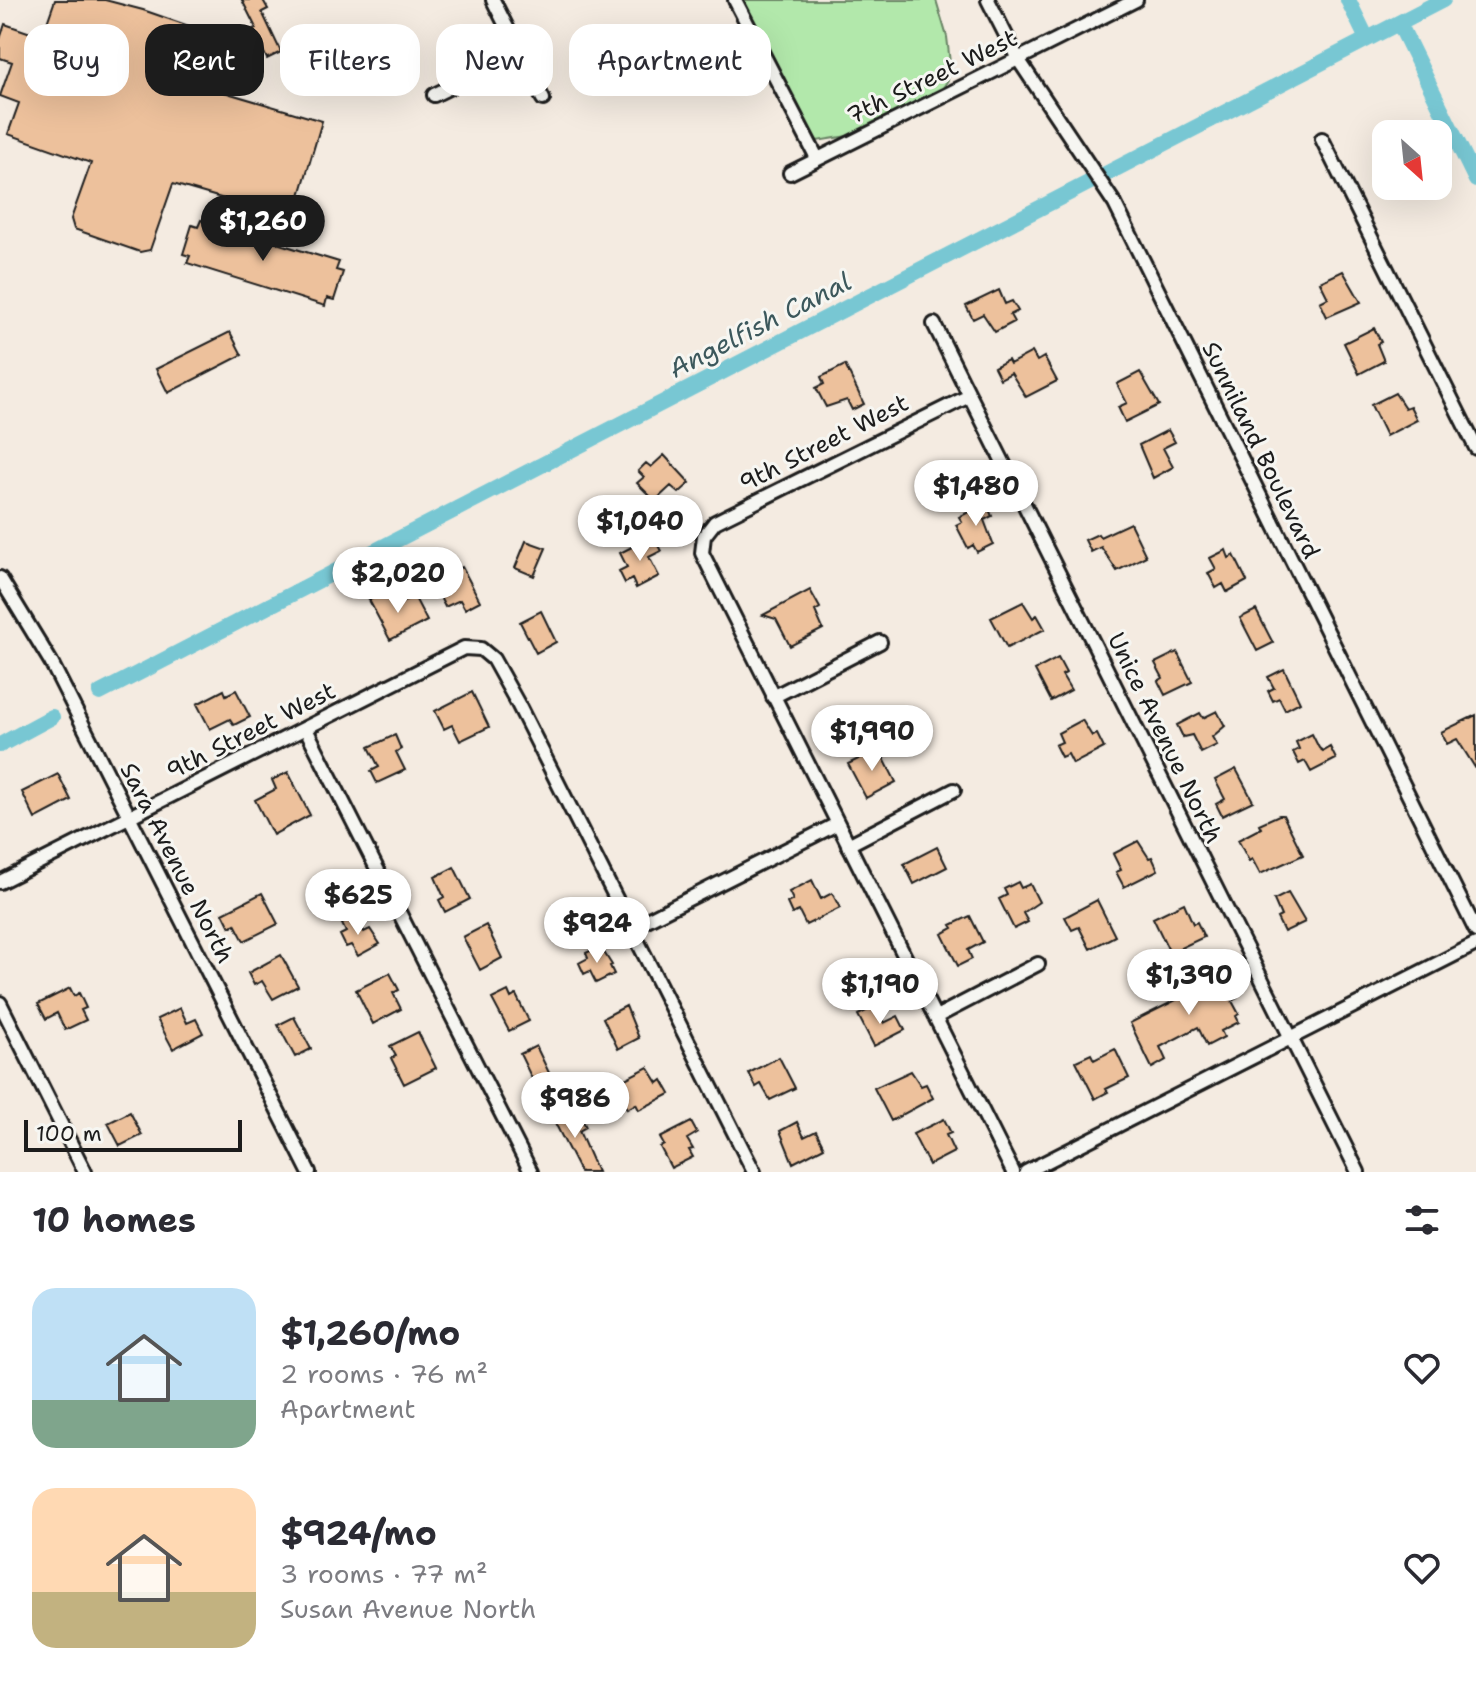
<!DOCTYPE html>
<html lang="en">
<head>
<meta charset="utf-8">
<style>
	body { margin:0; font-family:"Shantell Sans",sans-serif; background:#f7f7f7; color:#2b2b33; height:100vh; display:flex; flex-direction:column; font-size:30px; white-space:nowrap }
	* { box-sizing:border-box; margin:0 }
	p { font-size:26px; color:#7c7c81 }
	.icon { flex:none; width:44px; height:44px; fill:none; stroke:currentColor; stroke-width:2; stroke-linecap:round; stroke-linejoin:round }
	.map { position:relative; height:1172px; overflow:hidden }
	.details { display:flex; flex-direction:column; background:#fff; flex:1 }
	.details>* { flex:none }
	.guide { position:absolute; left:24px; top:24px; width:800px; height:72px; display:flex; gap:16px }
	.needle { width:52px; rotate:153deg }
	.buttons { position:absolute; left:1372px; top:120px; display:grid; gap:16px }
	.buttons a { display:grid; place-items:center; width:80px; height:80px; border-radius:16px; background:#fff; box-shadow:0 8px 32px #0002; font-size:40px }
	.scale { position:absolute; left:24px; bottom:20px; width:218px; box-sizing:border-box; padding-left:8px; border:4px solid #1c1c1c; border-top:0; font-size:22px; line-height:28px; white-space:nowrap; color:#1c1c1c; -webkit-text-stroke:6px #f6f6f2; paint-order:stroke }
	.price { position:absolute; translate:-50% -68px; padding:0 18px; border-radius:28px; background:#fff; color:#222; font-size:26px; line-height:52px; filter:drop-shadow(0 2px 4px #0008) }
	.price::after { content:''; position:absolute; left:50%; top:48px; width:24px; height:18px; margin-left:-12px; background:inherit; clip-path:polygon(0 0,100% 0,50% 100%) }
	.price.active { background:#1c1c1c; color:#fff }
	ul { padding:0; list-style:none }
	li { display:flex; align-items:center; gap:24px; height:200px; padding:0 32px }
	li span { display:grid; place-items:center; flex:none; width:224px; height:160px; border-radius:24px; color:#555 }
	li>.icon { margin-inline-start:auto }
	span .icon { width:96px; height:96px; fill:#fffc; stroke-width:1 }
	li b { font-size:34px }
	h2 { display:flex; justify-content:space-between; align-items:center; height:96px; padding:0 32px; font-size:34px }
	.chip { padding:0 28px; border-radius:24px; background:#fff; box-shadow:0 8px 32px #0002; font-size:28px; line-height:72px }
	.chip.active { background:#1c1c1c; color:#fff }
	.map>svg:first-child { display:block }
	.green { fill:#b2e8ab; stroke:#678264; stroke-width:2 }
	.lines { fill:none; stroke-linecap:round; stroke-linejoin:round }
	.canal { stroke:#78c7d3; stroke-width:16 }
	.building { fill:#edc19c; stroke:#1c1c1c; stroke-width:2 }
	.street-casing { stroke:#1c1c1c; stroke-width:18 }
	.street { stroke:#f6f6f2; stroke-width:12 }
	.labels { text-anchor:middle; stroke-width:6; stroke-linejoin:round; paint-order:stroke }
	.street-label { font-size:24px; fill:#1c1c1c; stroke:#f6f6f2 }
	.water-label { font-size:26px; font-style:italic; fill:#3c585c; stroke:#f6f6f2 }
</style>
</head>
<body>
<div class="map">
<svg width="1476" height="1172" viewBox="0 0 1476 1172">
	<rect width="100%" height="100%" fill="#f4ebe1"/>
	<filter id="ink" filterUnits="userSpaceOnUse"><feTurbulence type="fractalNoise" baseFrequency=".0125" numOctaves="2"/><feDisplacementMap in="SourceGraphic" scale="16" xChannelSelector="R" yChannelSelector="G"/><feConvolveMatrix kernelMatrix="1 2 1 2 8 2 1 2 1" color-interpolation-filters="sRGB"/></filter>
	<g filter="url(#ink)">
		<path class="green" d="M742 0H936L947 37 950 63 948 80 939 94 866 133 817 141 801 116Z"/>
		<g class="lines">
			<path class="canal" d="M1348 0 1367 39
				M1399 23 1476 180
				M100 693 1443 0
				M0 745 52 717"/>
		</g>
		<path class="building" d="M55 0H105L143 10 218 36 221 46 207 87 322 121 293 219 173 184 150 250 140 252 74 229 71 219 91 163 8 134 19 103 0 96 12 62 0 58V39L5 24 42 37Z
			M242 0H263L268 9 262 12 281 52 267 59 253 29 256 28Z
			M201 220 339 262 336 270 343 272 334 300 327 298 325 306 187 263 190 256 183 254 192 225 198 227Z
			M1343 271 1361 302 1327 317 1320 302 1328 298 1320 282Z
			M999 290 1005 304 1012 301 1018 311 1010 315 1014 322 995 332 983 314 973 319 966 306Z
			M1374 328 1381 342 1377 344 1384 361 1359 374 1344 343Z
			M230 332 242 355 168 393 156 369Z
			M1032 352 1037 361 1044 357 1057 381 1026 397 1011 373 1000 379 994 367 1008 360 1010 364Z
			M845 365 864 404 852 410 847 400 826 407 816 388 824 384 821 377Z
			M1140 372 1159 405 1125 422 1118 407 1127 403 1117 384Z
			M1395 393 1405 408 1410 406 1417 420 1386 436 1371 405Z
			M1168 430 1175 442 1163 448 1173 467 1153 478 1139 445Z
			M664 455 690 483 679 493 671 486 655 501 637 483 644 477 638 471 646 463 651 467Z
			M986 503 992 516 984 520 993 544 977 552 973 545 968 548 956 525 962 522 959 517Z
			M1130 523 1146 556 1117 571 1101 547 1091 552 1085 540 1098 534 1100 537Z
			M653 536 661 551 649 557 659 576 636 588 632 579 625 583 619 571 627 567 620 553Z
			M526 541 546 548 534 576 515 568Z
			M1226 550 1229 558 1234 555 1247 581 1227 592 1223 584 1216 588 1208 573 1216 569 1210 558Z
			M462 567 480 601 465 609 460 600 445 607 432 582Z
			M810 590 820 608 815 611 823 629 790 646 776 619 763 615Z
			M386 592 394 607 414 596 427 621 390 640 369 600Z
			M1023 602 1033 618 1037 615 1045 629 1007 648 991 618Z
			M1256 610 1273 643 1257 651 1240 618Z
			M541 611 556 642 536 653 520 622Z
			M1177 652 1192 682 1165 695 1158 681 1163 678 1155 663Z
			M1058 658 1066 673 1062 675 1071 690 1051 701 1035 670Z
			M1284 669 1300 702 1285 710 1279 698 1273 701 1268 691 1274 688 1268 677Z
			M224 690 226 695 236 690 250 717 234 725 230 719 210 729 197 704Z
			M472 692 489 727 460 741 452 725 444 729 435 711Z
			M1217 711 1225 726 1212 737 1217 745 1201 753 1192 735 1183 737 1177 725 1200 713 1203 718Z
			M1476 715V769L1457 739 1447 744 1441 732Z
			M1082 720 1092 736 1097 734 1104 748 1073 764 1068 754 1061 757 1055 745 1062 742 1058 733Z
			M1312 734 1319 748 1323 751 1330 747 1336 759 1311 772 1305 761 1299 764 1293 752 1299 749 1296 742Z
			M395 735 401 749 396 752 405 770 377 783 371 771 379 767 369 747Z
			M879 749 896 782 866 798 848 764Z
			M1236 769 1253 801 1222 816 1216 804 1225 799 1215 780Z
			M288 772 310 815 273 835 255 800 276 789 272 780Z
			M58 774 71 800 35 819 22 792Z
			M1279 815H1283L1303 855 1260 874 1252 859 1249 861 1238 840 1261 828 1259 824Z
			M1138 841 1149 858 1152 857 1158 870 1124 887 1116 872 1121 870 1113 854Z
			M937 847 947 867 914 884 904 864Z
			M454 867 470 899 445 912 439 900 444 897 435 877Z
			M812 880 821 899 832 893 840 908 806 925 799 911 792 914 787 903 793 900 789 892Z
			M1018 882 1021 888 1030 884 1039 902 1023 913 1028 922 1014 929 999 899 1007 895 1004 889Z
			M262 893 278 924 244 941 235 924 230 927 223 913Z
			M1288 893 1305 922 1284 932 1277 918 1281 916 1274 900Z
			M1097 900 1115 936 1090 949 1079 927 1072 930 1065 917Z
			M1184 903 1193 924 1197 922 1204 937 1170 953 1153 918Z
			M356 916 364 932 370 929 380 944 358 956 351 945 346 947 340 935 346 932 342 924Z
			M970 916 983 942 968 950 972 959 958 966 942 934 953 928 951 925Z
			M486 925 502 958 480 970 463 937Z
			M600 946 612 965 610 966 614 974 596 983 590 971 584 974 579 963 588 958 586 953Z
			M281 955 298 986 273 999 262 981 254 985 248 973Z
			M1222 970 1237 998 1232 1001 1239 1014 1236 1016 1239 1022 1221 1031 1224 1037 1207 1046 1198 1027 1160 1047 1166 1060 1152 1068 1130 1023 1182 997 1180 992Z
			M390 973 399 990 393 993 401 1009 373 1024 356 990Z
			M70 988 74 996 79 993 86 1008 81 1010 86 1020 65 1030 57 1013 46 1019 38 1004Z
			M508 991 511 998 516 995 529 1021 509 1031 492 999Z
			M626 1006 639 1038 618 1049 603 1018Z
			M876 1006 884 1023 898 1016 905 1030 874 1046 858 1015Z
			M180 1008 187 1023 196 1019 203 1033 173 1049 157 1019Z
			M294 1017 311 1049 295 1057 278 1025Z
			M418 1032 436 1068 404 1084 391 1058 396 1056 390 1046Z
			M536 1046 552 1079 536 1087 520 1054Z
			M1115 1049 1129 1078 1106 1089 1108 1092 1095 1099 1076 1061 1091 1054 1094 1060Z
			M779 1057 795 1088 770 1100 761 1084 756 1087 749 1073Z
			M648 1067 658 1083 662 1080 670 1094 639 1110 636 1104 627 1109 618 1086 625 1082 623 1080Z
			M911 1071 921 1086 926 1084 933 1098 891 1121 874 1088Z
			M568 1109 574 1121 581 1117 586 1127 579 1131 597 1172H580L552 1117Z
			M130 1112 142 1135 120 1146 108 1123Z
			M944 1119 951 1133 946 1135 954 1152 929 1165 913 1134Z
			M691 1122 697 1133 687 1139 693 1149 689 1150 693 1157 671 1168 660 1147 664 1145 660 1138Z
			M797 1122 804 1137 816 1131 824 1147 793 1163 780 1131Z"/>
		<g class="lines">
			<defs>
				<path id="street" d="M493 0 543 99
					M735 0 817 158
					M988 0 1018 59 1115 204 1476 931
					M434 95 520 53
					M1322 139 1476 448
					M790 173 1136 0
					M934 324 1358 1172
					M969 396 715 522 704 536 702 553 1013 1172
					M0 578 51 662 309 1172
					M773 697 880 642
					M306 729 531 1172
					M848 845 954 790
					M0 882 464 648 481 649 493 659 518 704 754 1172
					M631 928 837 824
					M0 1003 85 1172
					M936 1017 1038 964
					M1026 1172 1476 944"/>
			</defs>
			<use href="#street" class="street-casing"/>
			<use href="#street" class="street"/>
		</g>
	</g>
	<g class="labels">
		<g class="street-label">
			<text transform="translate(932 77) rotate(-26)" y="8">7th Street West</text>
			<text transform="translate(824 443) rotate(-27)" y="8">9th Street West</text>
			<text transform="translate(1261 450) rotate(64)" y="8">Sunniland Boulevard</text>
			<text transform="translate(251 731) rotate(-27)" y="8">9th Street West</text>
			<text transform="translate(1165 738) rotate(64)" y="8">Unice Avenue North</text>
			<text transform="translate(177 863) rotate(63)" y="8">Sara Avenue North</text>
		</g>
		<g class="water-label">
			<text transform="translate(760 325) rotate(-27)" y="9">Angelfish Canal</text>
		</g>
	</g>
</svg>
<div class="buttons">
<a><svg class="needle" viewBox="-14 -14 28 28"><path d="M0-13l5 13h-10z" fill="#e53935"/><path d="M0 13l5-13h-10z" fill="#7c7c81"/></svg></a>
</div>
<div class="scale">100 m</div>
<b class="price active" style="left:263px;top:263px">$1,260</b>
<b class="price" style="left:976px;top:528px">$1,480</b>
<b class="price" style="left:640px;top:563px">$1,040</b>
<b class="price" style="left:398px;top:615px">$2,020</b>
<b class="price" style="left:872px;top:773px">$1,990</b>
<b class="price" style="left:358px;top:937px">$625</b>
<b class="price" style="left:597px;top:965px">$924</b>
<b class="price" style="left:1189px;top:1017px">$1,390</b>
<b class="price" style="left:880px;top:1026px">$1,190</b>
<b class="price" style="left:575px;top:1140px">$986</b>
<div class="guide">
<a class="chip">Buy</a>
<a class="chip active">Rent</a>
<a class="chip">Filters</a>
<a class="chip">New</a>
<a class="chip">Apartment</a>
</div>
</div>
<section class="details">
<h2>10 homes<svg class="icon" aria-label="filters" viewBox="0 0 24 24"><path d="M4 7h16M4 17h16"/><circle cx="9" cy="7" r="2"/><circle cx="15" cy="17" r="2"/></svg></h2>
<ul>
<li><span style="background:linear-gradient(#bfe0f5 70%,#7fa58c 0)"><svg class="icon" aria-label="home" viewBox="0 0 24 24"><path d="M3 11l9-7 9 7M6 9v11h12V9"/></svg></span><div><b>$1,260/mo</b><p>2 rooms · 76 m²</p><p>Apartment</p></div><svg class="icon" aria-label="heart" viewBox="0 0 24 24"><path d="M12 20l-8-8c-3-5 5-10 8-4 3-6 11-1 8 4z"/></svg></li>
<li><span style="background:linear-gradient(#ffd9b3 65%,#c2b280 0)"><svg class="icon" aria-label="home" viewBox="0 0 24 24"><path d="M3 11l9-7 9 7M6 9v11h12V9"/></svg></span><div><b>$924/mo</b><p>3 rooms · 77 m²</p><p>Susan Avenue North</p></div><svg class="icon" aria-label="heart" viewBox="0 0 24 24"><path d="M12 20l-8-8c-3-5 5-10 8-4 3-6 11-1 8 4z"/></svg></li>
</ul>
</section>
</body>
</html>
